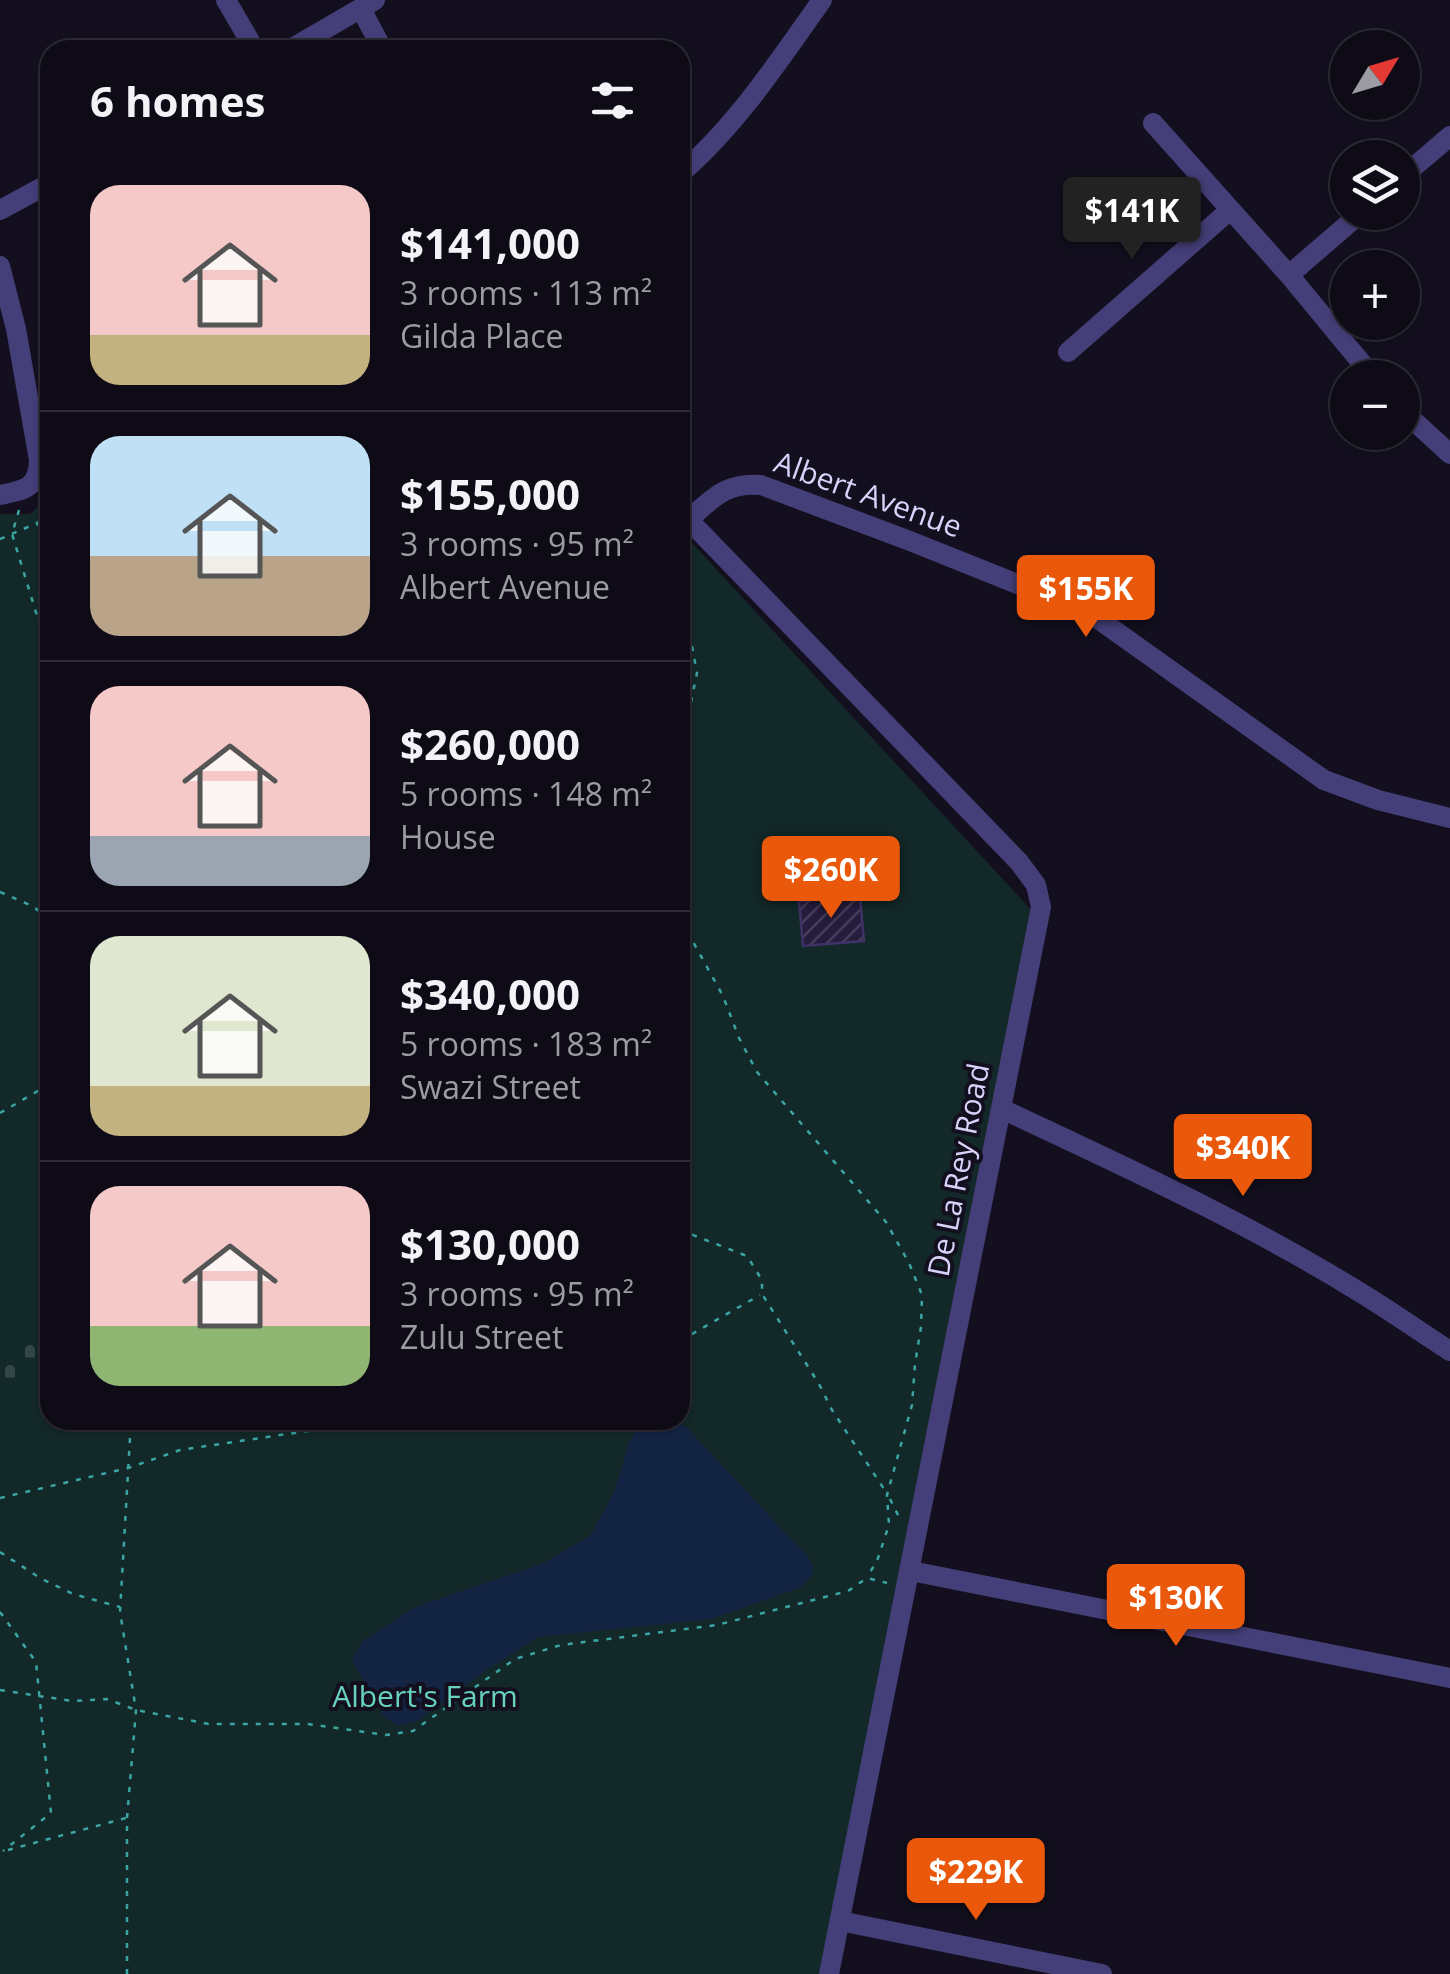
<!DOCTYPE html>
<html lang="en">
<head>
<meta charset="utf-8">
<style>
	body { margin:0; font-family:"Open Sans",sans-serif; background:#171420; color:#f1f3f6; height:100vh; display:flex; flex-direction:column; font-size:38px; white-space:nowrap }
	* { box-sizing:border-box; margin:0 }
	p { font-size:32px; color:#9b9ba1 }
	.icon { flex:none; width:55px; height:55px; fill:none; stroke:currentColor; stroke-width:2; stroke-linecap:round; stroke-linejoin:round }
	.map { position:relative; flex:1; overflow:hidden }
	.side { position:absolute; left:40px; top:40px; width:650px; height:1390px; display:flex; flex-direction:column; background:#0e0b17; border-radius:30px; box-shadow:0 2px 8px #0004,0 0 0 2px #2e2b36 }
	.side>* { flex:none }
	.needle { width:65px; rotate:52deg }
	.fabs { position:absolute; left:1330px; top:30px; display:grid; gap:20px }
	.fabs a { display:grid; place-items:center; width:90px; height:90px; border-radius:50%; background:#0e0b17; box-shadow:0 2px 8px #0004,0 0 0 2px #2e2b36; font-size:50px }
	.price { position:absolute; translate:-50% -85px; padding:0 22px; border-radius:10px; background:#ea580c; color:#fff; font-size:32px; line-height:65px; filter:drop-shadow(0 2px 5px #0008) }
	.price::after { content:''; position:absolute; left:50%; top:60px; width:30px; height:22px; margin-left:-15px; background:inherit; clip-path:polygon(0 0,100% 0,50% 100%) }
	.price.selected { background:#222; color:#fff }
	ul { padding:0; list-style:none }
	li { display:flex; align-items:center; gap:30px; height:250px; padding:0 50px }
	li+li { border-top:2px solid #2e2b36 }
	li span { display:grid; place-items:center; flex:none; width:280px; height:200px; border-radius:30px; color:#555 }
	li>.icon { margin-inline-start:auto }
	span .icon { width:120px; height:120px; fill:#fffc; stroke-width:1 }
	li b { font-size:42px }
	h2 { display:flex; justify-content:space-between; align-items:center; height:120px; padding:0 50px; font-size:42px }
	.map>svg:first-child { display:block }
	.green { fill:#132828 }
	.cemetery { fill:url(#cemetery-stones) }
	.water { fill:#142443 }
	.building { fill:url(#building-hatch); stroke:#3f3267; stroke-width:2.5 }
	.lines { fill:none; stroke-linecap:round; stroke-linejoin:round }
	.path { stroke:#3ba5a4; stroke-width:2.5; stroke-dasharray:5 8; stroke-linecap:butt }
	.minor { stroke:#453f79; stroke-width:20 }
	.labels { text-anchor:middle; stroke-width:8; stroke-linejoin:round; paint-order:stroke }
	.street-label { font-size:30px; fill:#d9d2fa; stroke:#130f1f }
	.park-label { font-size:30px; fill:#67d1bc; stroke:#130f1f }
</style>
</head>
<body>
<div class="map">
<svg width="1450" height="1974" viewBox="0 0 1450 1974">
	<defs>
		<pattern id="cemetery-stones" width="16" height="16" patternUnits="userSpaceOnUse" patternTransform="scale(2.5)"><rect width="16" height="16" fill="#132828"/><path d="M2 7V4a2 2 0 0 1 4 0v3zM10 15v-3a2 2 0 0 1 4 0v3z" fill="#354648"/></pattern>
		<pattern id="building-hatch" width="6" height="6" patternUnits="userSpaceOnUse" patternTransform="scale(2.5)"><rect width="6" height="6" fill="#261d3e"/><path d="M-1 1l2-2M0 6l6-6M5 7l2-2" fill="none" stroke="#453d5b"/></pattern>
	</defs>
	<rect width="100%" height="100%" fill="#130f1f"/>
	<path class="green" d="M50 496V1420H680V530L1035 914 822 1974H0V514H30Z"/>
	<path class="cemetery" d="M50 1329V1373L0 1392V1348Z"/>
	<path class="water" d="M642 1420H674L688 1429 808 1557 813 1565 812 1574 802 1587 711 1619 538 1637 479 1675 417 1721 398 1726 384 1716 352 1660 363 1641 415 1607 542 1564 590 1536 614 1492 629 1443Z"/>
	<path class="building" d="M860 896 864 941 803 946 799 901Z"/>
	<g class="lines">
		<path class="path" d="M19 510 12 534 50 658
			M36 524 50 511
			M0 539 28 527 50 521
			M680 609 692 646 697 673 680 755
			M680 796C688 821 691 835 680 858
			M0 892 32 906 50 919
			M680 907 686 929 723 996 739 1038 757 1072 886 1222 909 1263 922 1295 921 1327 915 1364 912 1405 887 1495 889 1525 877 1561 867 1577
			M0 1113 50 1084
			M680 1230 747 1256 762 1280V1294L819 1384 832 1410 886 1492
			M680 1339 685 1338 760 1295
			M0 1498 128 1468 180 1450 321 1429 360 1420
			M890 1499 900 1519
			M0 1552 40 1578 73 1594 120 1607
			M0 1612 36 1662 51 1813 3 1851
			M0 1690 72 1701 107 1699 136 1710 209 1724H308L386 1735 413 1731 515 1659 561 1645 717 1625 848 1591 867 1578 887 1583
			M8 1850 126 1818
			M127 1974V1818L136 1710 120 1612 131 1420"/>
		<path class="minor" d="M226 0 255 50
			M361 9 383 50
			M289 50 375 0
			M1153 123 1289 275 1374 378
			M680 174C736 126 779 61 822 0
			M1402 177 1450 136
			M0 210 50 183
			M0 266 16 329 39 460C38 489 24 490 0 495
			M1289 275 1362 212
			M1068 352 1230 210
			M1402 410 1450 454
			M680 511 1019 862 1036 885 1041 907 829 1974
			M688 520C713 498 726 482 761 485L910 541 1090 613 1324 780 1378 800 1450 818
			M1002 1109C1123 1166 1247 1222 1361 1293 1391 1311 1420 1332 1450 1351
			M911 1571 1450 1678
			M840 1921 1102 1974"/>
	</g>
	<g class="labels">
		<g class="street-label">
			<text transform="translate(868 495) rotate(20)" y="10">Albert Avenue</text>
			<text transform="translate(959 1170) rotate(-79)" y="10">De La Rey Road</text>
		</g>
		<g class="park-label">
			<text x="425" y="1707">Albert's Farm</text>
		</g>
	</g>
</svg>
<div class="fabs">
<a><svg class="needle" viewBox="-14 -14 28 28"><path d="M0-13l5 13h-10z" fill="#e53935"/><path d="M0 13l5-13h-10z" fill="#9b9ba1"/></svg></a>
<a><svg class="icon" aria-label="layers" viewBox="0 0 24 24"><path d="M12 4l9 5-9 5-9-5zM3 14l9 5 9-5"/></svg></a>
<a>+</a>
<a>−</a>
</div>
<b class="price selected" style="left:1132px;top:262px">$141K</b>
<b class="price" style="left:1086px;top:640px">$155K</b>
<b class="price" style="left:831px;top:921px">$260K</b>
<b class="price" style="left:1243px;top:1199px">$340K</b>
<b class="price" style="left:1176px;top:1649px">$130K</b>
<b class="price" style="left:976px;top:1923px">$229K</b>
<section class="side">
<h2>6 homes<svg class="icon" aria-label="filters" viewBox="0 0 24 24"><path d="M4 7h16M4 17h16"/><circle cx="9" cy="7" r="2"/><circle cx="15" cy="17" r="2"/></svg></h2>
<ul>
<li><span style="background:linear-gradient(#f6c9c9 75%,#c2b280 0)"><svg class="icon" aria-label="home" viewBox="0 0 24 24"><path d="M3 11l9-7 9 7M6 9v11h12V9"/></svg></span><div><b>$141,000</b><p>3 rooms · 113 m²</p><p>Gilda Place</p></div></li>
<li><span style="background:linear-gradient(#bfe0f5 60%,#b9a48a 0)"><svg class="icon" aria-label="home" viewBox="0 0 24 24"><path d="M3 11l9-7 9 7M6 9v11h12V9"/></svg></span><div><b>$155,000</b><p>3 rooms · 95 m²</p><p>Albert Avenue</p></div></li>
<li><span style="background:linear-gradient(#f6c9c9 75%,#9aa5b1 0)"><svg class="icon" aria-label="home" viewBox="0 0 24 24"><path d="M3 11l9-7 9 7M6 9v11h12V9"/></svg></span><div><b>$260,000</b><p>5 rooms · 148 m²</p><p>House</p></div></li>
<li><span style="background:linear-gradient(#dfe7d0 75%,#c2b280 0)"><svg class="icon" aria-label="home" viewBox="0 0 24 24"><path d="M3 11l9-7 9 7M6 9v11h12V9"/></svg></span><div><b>$340,000</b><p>5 rooms · 183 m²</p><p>Swazi Street</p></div></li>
<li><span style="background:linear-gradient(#f6c9c9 70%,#8fb573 0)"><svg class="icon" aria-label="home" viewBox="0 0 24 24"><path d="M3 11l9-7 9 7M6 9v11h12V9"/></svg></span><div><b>$130,000</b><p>3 rooms · 95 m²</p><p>Zulu Street</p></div></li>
</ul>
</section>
</div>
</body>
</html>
